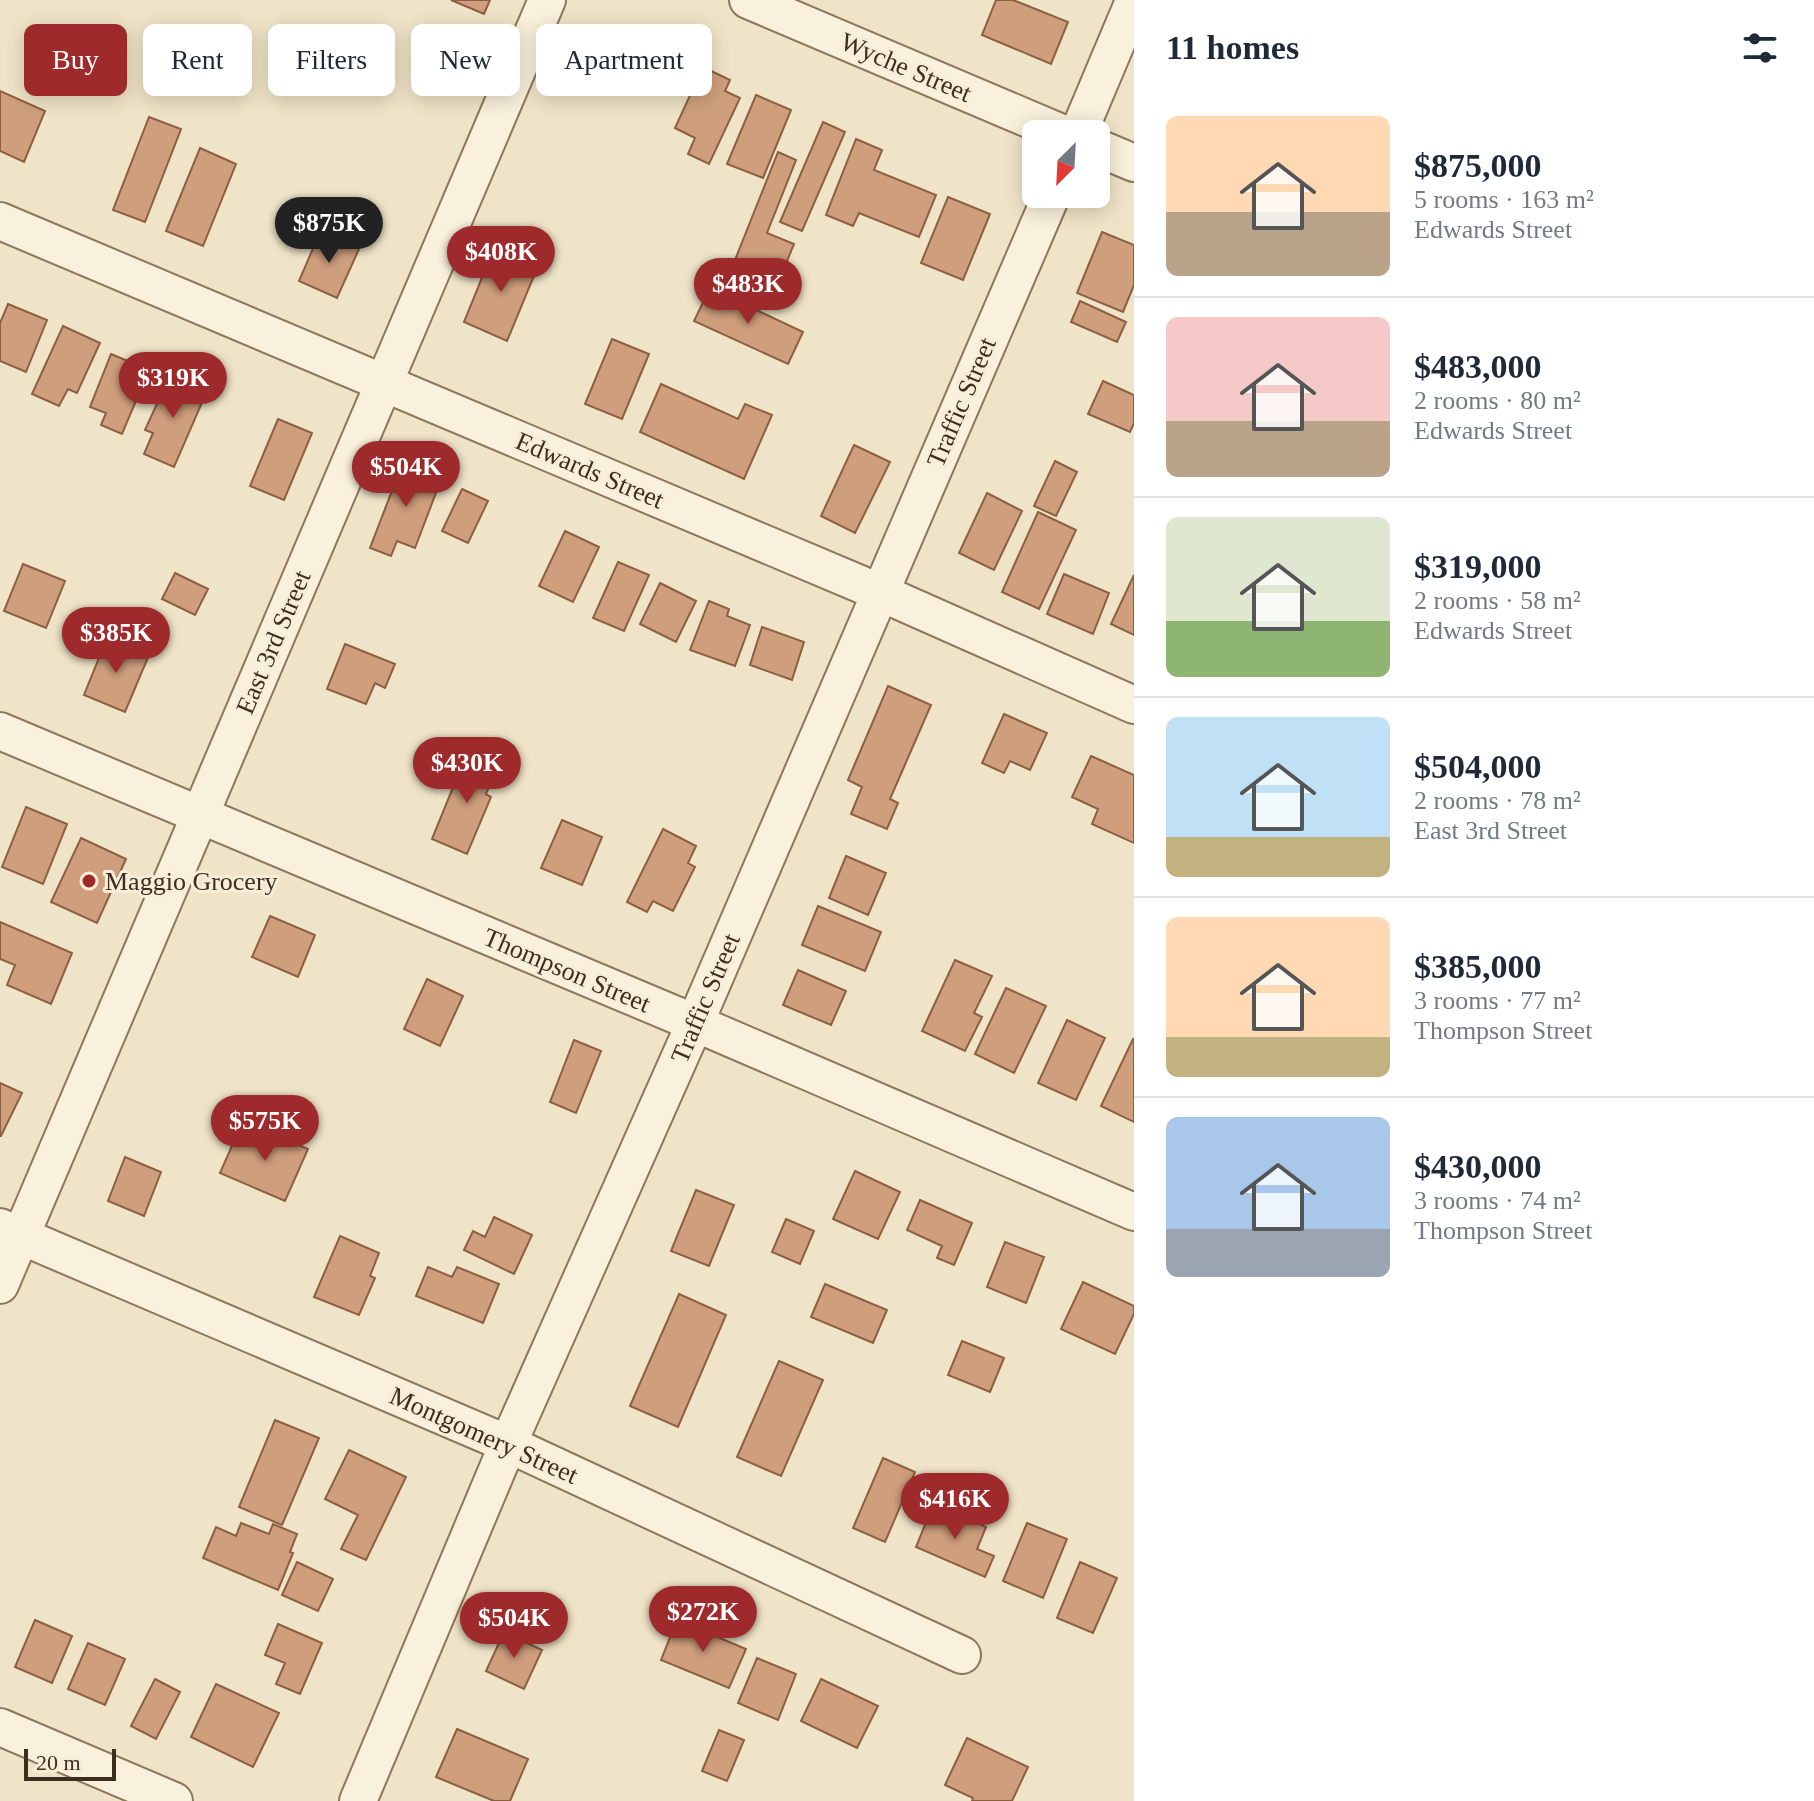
<!DOCTYPE html>
<html lang="en">
<head>
<meta charset="utf-8">
<style>
	body { margin:0; font-family:Georgia,serif; background:#f6f6f7; color:#1f2937; height:100vh; display:flex; flex-direction:column; font-size:30px; white-space:nowrap }
	* { box-sizing:border-box; margin:0 }
	p { font-size:26px; color:#747a83 }
	.icon { flex:none; width:44px; height:44px; fill:none; stroke:currentColor; stroke-width:2; stroke-linecap:round; stroke-linejoin:round }
	.map { position:relative; flex:1; overflow:hidden }
	.panel { display:flex; flex-direction:column; background:#fff; width:680px }
	.panel>* { flex:none }
	.guide { position:absolute; left:24px; top:24px; width:760px; height:72px; display:flex; gap:16px }
	.needle { width:52px; rotate:204deg }
	.fabs { position:absolute; left:1022px; top:120px; display:grid; gap:16px }
	.fabs a { display:grid; place-items:center; width:88px; height:88px; border-radius:12px; background:#fff; box-shadow:0 4px 20px #0003; font-size:40px }
	.scale { position:absolute; left:24px; bottom:20px; width:92px; box-sizing:border-box; padding-left:8px; border:4px solid #3d2e20; border-top:0; font-size:22px; line-height:28px; white-space:nowrap; color:#3d2e20; -webkit-text-stroke:6px #f7eed8; paint-order:stroke }
	.price { position:absolute; translate:-50% -68px; padding:0 18px; border-radius:28px; background:#9e2a2b; color:#fff; font-size:26px; line-height:52px; filter:drop-shadow(0 2px 4px #0008) }
	.price::after { content:''; position:absolute; left:50%; top:48px; width:24px; height:18px; margin-left:-12px; background:inherit; clip-path:polygon(0 0,100% 0,50% 100%) }
	.price.selected { background:#222; color:#fff }
	ul { padding:0; list-style:none }
	li { display:flex; align-items:center; gap:24px; height:200px; padding:0 32px }
	li+li { border-top:2px solid #e0e1e3 }
	li span { display:grid; place-items:center; flex:none; width:224px; height:160px; border-radius:12px; color:#555 }
	li>.icon { margin-inline-start:auto }
	span .icon { width:96px; height:96px; fill:#fffc; stroke-width:1 }
	li b { font-size:34px }
	h2 { display:flex; justify-content:space-between; align-items:center; height:96px; padding:0 32px; font-size:34px }
	.tag { padding:0 28px; border-radius:12px; background:#fff; box-shadow:0 4px 20px #0003; font-size:28px; line-height:72px }
	.tag.selected { background:#9e2a2b; color:#fff }
	main { display:flex; flex:1; min-height:0 }
	.map>svg:first-child { display:block }
	.building { fill:#cf9f7d; stroke:#8d5f41; stroke-width:2 }
	.lines { fill:none; stroke-linecap:round; stroke-linejoin:round }
	.minor-casing { stroke:#8d765c; stroke-width:40 }
	.minor { stroke:#faf1dc; stroke-width:36 }
	.poi-dot { fill:#9e2a2b; stroke:#f7eed8; stroke-width:3 }
	.labels { text-anchor:middle; stroke-width:6; stroke-linejoin:round; paint-order:stroke }
	.street-label { font-size:26px; fill:#3d2e20; stroke:#f7eed8 }
	.poi-label { font-size:26px; fill:#3d2e20; stroke:#f7eed8; text-anchor:start }
</style>
</head>
<body>
<main>
<div class="map">
<svg width="1134" height="1801" viewBox="0 0 1134 1801">
	<rect width="100%" height="100%" fill="#f0e4c8"/>
	<path class="building" d="M451 0H490L484 14Z
		M996 0H1013L1068 22 1051 64 982 35Z
		M323 37 356 50 343 82 311 68Z
		M703 67 730 80 725 91 740 98 709 164 688 154 695 138 675 128Z
		M0 91 45 111 24 162 0 151Z
		M756 95 791 110 763 178 727 164Z
		M149 117 181 129 145 222 113 210Z
		M823 122 845 132 802 231 780 222Z
		M856 139 882 150 874 170 936 195 919 237 859 213 853 226 826 215Z
		M200 148 236 164 203 246 166 231Z
		M778 152 796 160 767 233 794 244 778 283 733 265Z
		M948 197 990 214 963 280 921 263Z
		M320 232 359 249 337 298 299 281Z
		M1102 232 1134 245V285L1123 312 1077 293Z
		M494 248 538 266 507 341 464 322Z
		M710 288 803 332 788 364 694 321Z
		M1080 301 1126 322 1117 342 1071 322Z
		M8 304 47 320 26 372 0 361V323Z
		M63 326 100 343 77 393 68 389 59 406 32 394Z
		M612 339 649 354 622 419 585 404Z
		M111 354 149 370 122 434 101 425 106 413 90 407Z
		M170 375 207 391 174 467 144 454 153 433 145 430Z
		M1103 381 1134 395V423L1130 432 1088 414Z
		M661 384 738 419 745 404 772 415 744 479 640 432Z
		M278 419 312 433 284 500 250 486Z
		M854 445 890 462 855 533 821 516Z
		M1055 461 1077 472 1056 516 1034 506Z
		M403 462 442 477 415 548 397 541 391 556 370 548Z
		M462 489 488 501 468 543 442 531Z
		M987 493 1022 511 994 570 959 553Z
		M1038 512 1076 530 1039 609 1002 592Z
		M565 531 599 547 573 602 539 586Z
		M618 562 649 575 624 631 593 618Z
		M23 564 65 581 46 628 4 611Z
		M175 573 208 589 195 615 162 599Z
		M1064 574 1109 593 1093 634 1047 614Z
		M1134 575V635L1111 624Z
		M660 583 696 601 676 642 640 624Z
		M709 601 729 609 727 616 750 625 735 666 690 650Z
		M762 627 804 642 792 680 750 665Z
		M107 638 149 655 125 712 84 695Z
		M345 644 395 664 385 688 375 683 366 704 327 689Z
		M888 686 931 705 890 799 898 803 887 829 851 814 862 787 848 780Z
		M1004 714 1047 733 1030 770 1010 761 1004 773 982 763Z
		M476 752 499 762 486 794 491 797 467 854 432 839 458 775 465 778Z
		M1091 756 1134 775V843L1092 824 1098 809 1072 797Z
		M26 807 67 824 43 884 2 867Z
		M562 820 602 837 582 885 541 868Z
		M663 829 696 846 688 863 695 867 673 911 653 901 647 912 627 902Z
		M81 838 126 859 97 923 51 902Z
		M846 856 886 873 868 915 829 898Z
		M818 906 881 932 865 971 802 945Z
		M270 916 315 935 298 977 252 957Z
		M0 922 72 953 51 1004 7 985 15 965 0 959Z
		M955 960 992 976 974 1013 982 1017 965 1051 922 1031Z
		M798 970 846 991 831 1025 783 1005Z
		M427 979 463 996 440 1046 404 1029Z
		M1006 988 1046 1006 1014 1073 975 1054Z
		M1067 1020 1105 1038 1076 1100 1038 1083Z
		M1133 1039H1134V1122L1101 1106Z
		M574 1040 601 1051 576 1113 550 1102Z
		M0 1083 22 1093 1 1136H0Z
		M257 1127 308 1149 285 1201 220 1173 235 1139 250 1145Z
		M125 1157 161 1172 144 1216 108 1201Z
		M855 1171 900 1192 878 1239 833 1219Z
		M696 1190 734 1205 709 1266 671 1251Z
		M920 1200 972 1223 954 1265 937 1258 942 1246 907 1230Z
		M494 1217 532 1235 514 1274 464 1250 473 1231 485 1237Z
		M786 1219 814 1231 800 1264 772 1252Z
		M340 1236 379 1253 370 1276 375 1278 359 1315 314 1297Z
		M1005 1242 1044 1257 1026 1303 987 1287Z
		M428 1267 452 1277 457 1267 499 1284 483 1323 416 1296Z
		M1083 1282 1134 1306V1314L1115 1354 1061 1329Z
		M825 1284 887 1310 873 1343 811 1317Z
		M679 1294 726 1315 678 1427 630 1406Z
		M962 1341 1004 1358 990 1392 948 1375Z
		M779 1361 823 1380 781 1476 737 1457Z
		M275 1420 319 1438 282 1525 239 1507Z
		M349 1450 406 1477 366 1560 341 1549 358 1515 325 1499Z
		M883 1458 915 1472 885 1542 853 1528Z
		M933 1505 986 1527 977 1549 994 1556 985 1577 916 1547Z
		M241 1523 269 1534 273 1524 297 1534 290 1552 293 1553 278 1590 203 1558 216 1527 236 1536Z
		M1027 1523 1067 1539 1043 1598 1003 1581Z
		M297 1562 333 1579 318 1611 282 1595Z
		M1080 1562 1117 1578 1093 1633 1057 1618Z
		M35 1620 72 1636 52 1683 15 1667Z
		M677 1620 746 1649 729 1688 661 1660Z
		M278 1624 322 1643 300 1694 276 1684 285 1663 265 1655Z
		M504 1632 542 1650 524 1689 486 1671Z
		M88 1643 125 1659 105 1705 68 1689Z
		M757 1658 796 1674 778 1720 738 1703Z
		M155 1679 180 1692 156 1739 131 1726Z
		M821 1679 878 1706 857 1748 801 1721Z
		M216 1684 279 1713 253 1767 191 1737Z
		M457 1729 528 1759 510 1801H494L436 1777Z
		M719 1730 744 1740 727 1781 702 1771Z
		M967 1738 1028 1767 1012 1801H972L973 1798 945 1785Z"/>
	<g class="lines">
		<defs>
			<path id="minor" d="M748 0 1064 134
				M1078 134 1134 1
				M1096 147 1134 163
				M0 221 879 592 1134 705
				M0 731 695 1023 1134 1212
				M0 1227 508 1444 962 1655
				M0 1285 547 0
				M0 1727 174 1801
				M358 1801 508 1444 695 1023 1052 194"/>
		</defs>
		<use href="#minor" class="minor-casing"/>
		<use href="#minor" class="minor"/>
	</g>
	<circle class="poi-dot" cx="89" cy="881" r="8"/>
	<g class="labels">
		<g class="street-label">
			<text transform="translate(906 67) rotate(23)" y="9">Wyche Street</text>
			<text transform="translate(961 402) rotate(-67)" y="9">Traffic Street</text>
			<text transform="translate(590 470) rotate(23)" y="9">Edwards Street</text>
			<text transform="translate(273 642) rotate(-67)" y="9">East 3rd Street</text>
			<text transform="translate(567 970) rotate(23)" y="9">Thompson Street</text>
			<text transform="translate(705 998) rotate(-67)" y="9">Traffic Street</text>
			<text transform="translate(484 1435) rotate(24)" y="9">Montgomery Street</text>
		</g>
		<g class="poi-label">
			<text x="105" y="890">Maggio Grocery</text>
		</g>
	</g>
</svg>
<div class="fabs">
<a><svg class="needle" viewBox="-14 -14 28 28"><path d="M0-13l5 13h-10z" fill="#e53935"/><path d="M0 13l5-13h-10z" fill="#747a83"/></svg></a>
</div>
<div class="scale">20 m</div>
<b class="price selected" style="left:329px;top:265px">$875K</b>
<b class="price" style="left:501px;top:294px">$408K</b>
<b class="price" style="left:748px;top:326px">$483K</b>
<b class="price" style="left:173px;top:420px">$319K</b>
<b class="price" style="left:406px;top:509px">$504K</b>
<b class="price" style="left:116px;top:675px">$385K</b>
<b class="price" style="left:467px;top:805px">$430K</b>
<b class="price" style="left:265px;top:1163px">$575K</b>
<b class="price" style="left:955px;top:1541px">$416K</b>
<b class="price" style="left:703px;top:1654px">$272K</b>
<b class="price" style="left:514px;top:1660px">$504K</b>
<div class="guide">
<a class="tag selected">Buy</a>
<a class="tag">Rent</a>
<a class="tag">Filters</a>
<a class="tag">New</a>
<a class="tag">Apartment</a>
</div>
</div>
<section class="panel">
<h2>11 homes<svg class="icon" aria-label="filters" viewBox="0 0 24 24"><path d="M4 7h16M4 17h16"/><circle cx="9" cy="7" r="2"/><circle cx="15" cy="17" r="2"/></svg></h2>
<ul>
<li><span style="background:linear-gradient(#ffd9b3 60%,#b9a48a 0)"><svg class="icon" aria-label="home" viewBox="0 0 24 24"><path d="M3 11l9-7 9 7M6 9v11h12V9"/></svg></span><div><b>$875,000</b><p>5 rooms · 163 m²</p><p>Edwards Street</p></div></li>
<li><span style="background:linear-gradient(#f6c9c9 65%,#b9a48a 0)"><svg class="icon" aria-label="home" viewBox="0 0 24 24"><path d="M3 11l9-7 9 7M6 9v11h12V9"/></svg></span><div><b>$483,000</b><p>2 rooms · 80 m²</p><p>Edwards Street</p></div></li>
<li><span style="background:linear-gradient(#dfe7d0 65%,#8fb573 0)"><svg class="icon" aria-label="home" viewBox="0 0 24 24"><path d="M3 11l9-7 9 7M6 9v11h12V9"/></svg></span><div><b>$319,000</b><p>2 rooms · 58 m²</p><p>Edwards Street</p></div></li>
<li><span style="background:linear-gradient(#bfe0f5 75%,#c2b280 0)"><svg class="icon" aria-label="home" viewBox="0 0 24 24"><path d="M3 11l9-7 9 7M6 9v11h12V9"/></svg></span><div><b>$504,000</b><p>2 rooms · 78 m²</p><p>East 3rd Street</p></div></li>
<li><span style="background:linear-gradient(#ffd9b3 75%,#c2b280 0)"><svg class="icon" aria-label="home" viewBox="0 0 24 24"><path d="M3 11l9-7 9 7M6 9v11h12V9"/></svg></span><div><b>$385,000</b><p>3 rooms · 77 m²</p><p>Thompson Street</p></div></li>
<li><span style="background:linear-gradient(#a9c7e8 70%,#9aa5b1 0)"><svg class="icon" aria-label="home" viewBox="0 0 24 24"><path d="M3 11l9-7 9 7M6 9v11h12V9"/></svg></span><div><b>$430,000</b><p>3 rooms · 74 m²</p><p>Thompson Street</p></div></li>
</ul>
</section>
</main>
</body>
</html>
